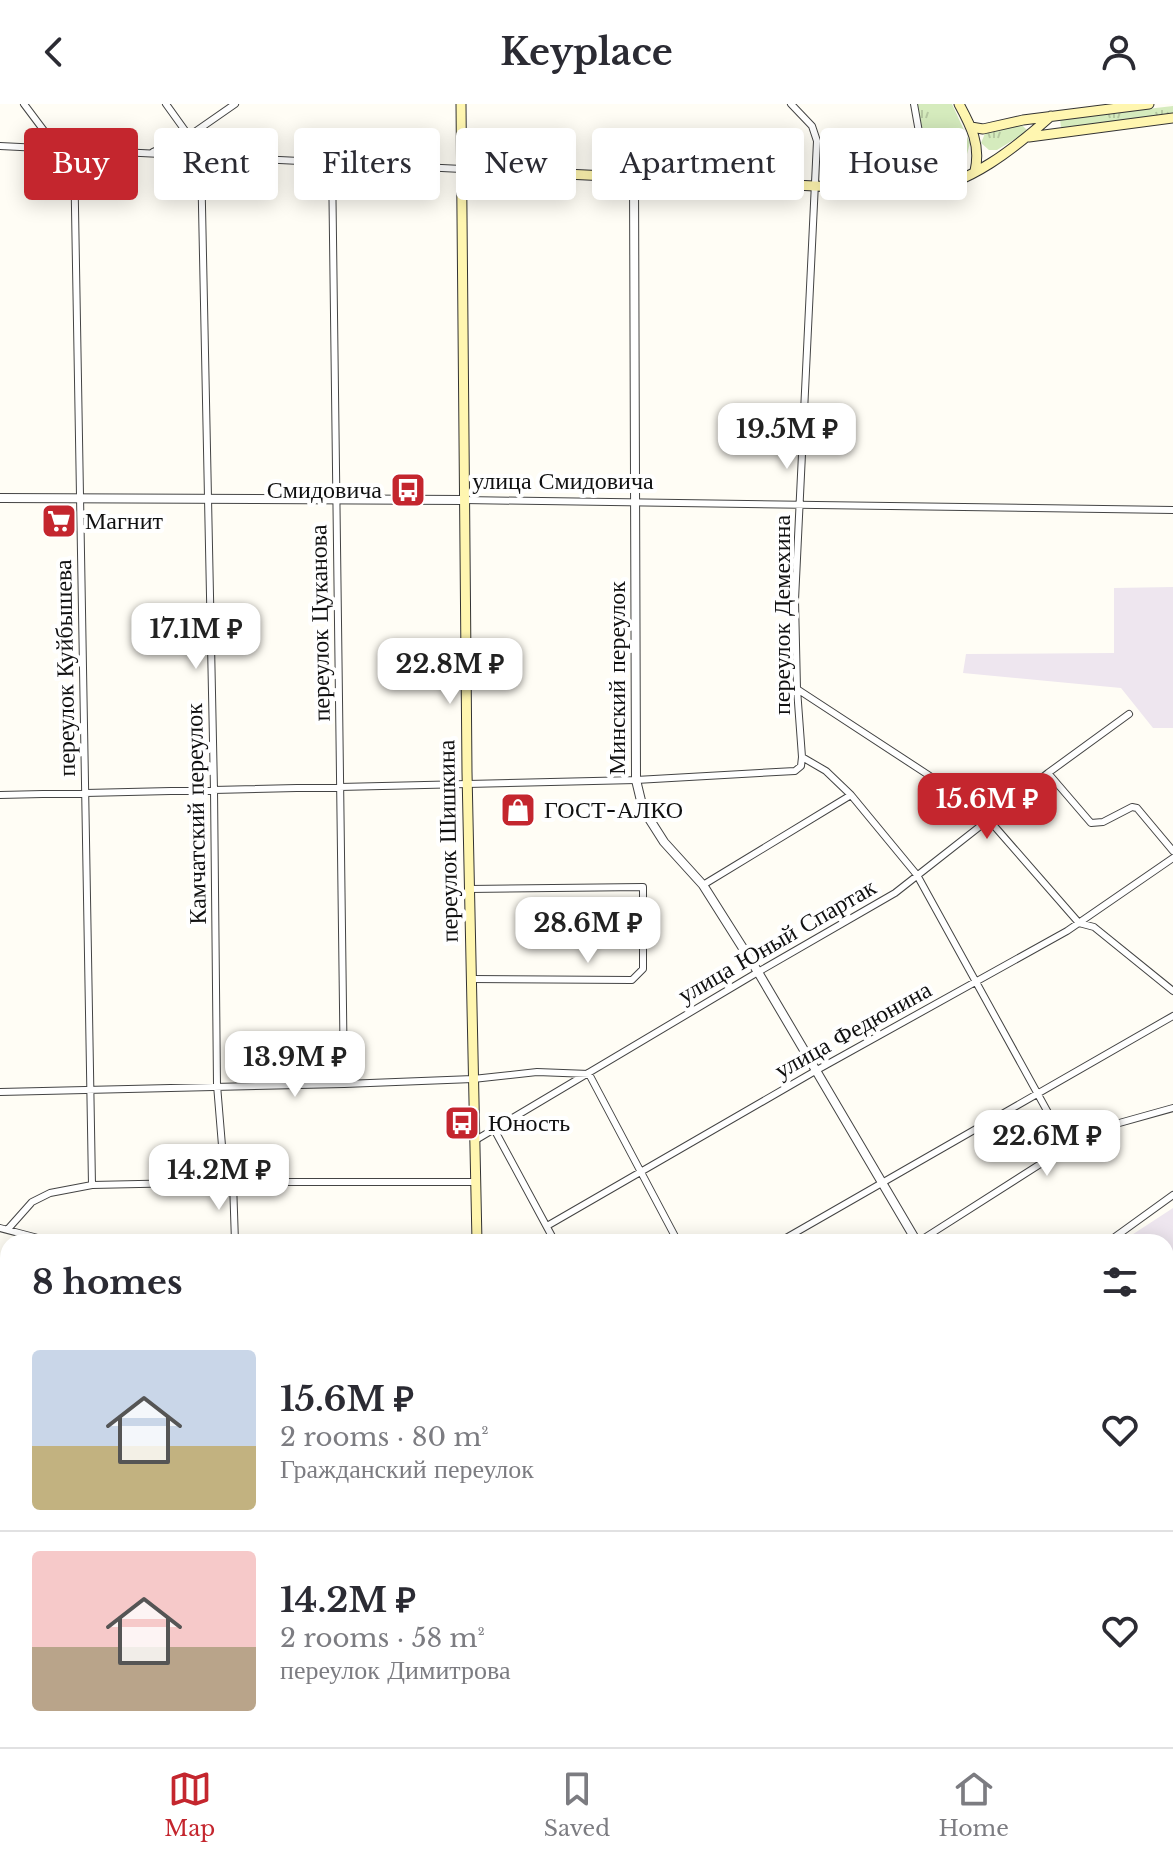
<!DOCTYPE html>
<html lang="en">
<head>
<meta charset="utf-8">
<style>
	body { margin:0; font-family:"Libre Baskerville",serif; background:#f2f2f3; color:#2b2b33; height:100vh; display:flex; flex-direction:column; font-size:30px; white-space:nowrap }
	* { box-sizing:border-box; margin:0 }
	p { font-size:26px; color:#7c7c81 }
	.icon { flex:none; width:44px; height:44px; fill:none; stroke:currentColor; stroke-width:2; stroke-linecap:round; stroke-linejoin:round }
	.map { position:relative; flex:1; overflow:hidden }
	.sheet { position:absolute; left:0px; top:1130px; width:1174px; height:514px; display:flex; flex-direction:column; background:#fff; border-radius:24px 24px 0 0; box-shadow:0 4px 20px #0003 }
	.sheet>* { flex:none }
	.banner { position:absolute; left:24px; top:24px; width:1126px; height:72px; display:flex; gap:16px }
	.price { position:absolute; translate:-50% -68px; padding:0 18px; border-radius:16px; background:#fff; color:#222; font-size:26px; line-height:52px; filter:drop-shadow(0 2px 4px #0008) }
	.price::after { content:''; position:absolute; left:50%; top:48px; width:24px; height:18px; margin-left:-12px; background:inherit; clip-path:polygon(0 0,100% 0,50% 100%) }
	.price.on { background:#c4262e; color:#fff }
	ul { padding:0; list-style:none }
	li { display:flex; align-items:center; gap:24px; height:200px; padding:0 32px }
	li+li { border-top:2px solid #e1e1e2 }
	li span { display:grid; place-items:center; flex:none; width:224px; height:160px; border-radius:8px; color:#555 }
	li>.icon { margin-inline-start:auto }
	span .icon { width:96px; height:96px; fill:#fffc; stroke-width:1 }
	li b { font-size:34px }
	h2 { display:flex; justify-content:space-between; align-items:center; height:96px; padding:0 32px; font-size:34px }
	.chip { padding:0 28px; border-radius:8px; background:#fff; box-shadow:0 4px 20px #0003; font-size:28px; line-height:72px }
	.chip.on { background:#c4262e; color:#fff }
	header { display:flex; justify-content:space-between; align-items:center; height:104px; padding:0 32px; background:#fff; font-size:36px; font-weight:700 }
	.menu { display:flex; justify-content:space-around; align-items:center; height:112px; border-top:2px solid #e1e1e2; background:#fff; font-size:22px; color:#7c7c81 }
	.menu a { display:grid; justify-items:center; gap:4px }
	.menu .on { color:#c4262e }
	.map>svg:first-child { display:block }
	.industrial { fill:#eee6ef }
	.grass { fill:url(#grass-tufts) }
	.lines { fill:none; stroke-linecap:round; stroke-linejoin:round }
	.minor-casing { stroke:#444; stroke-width:8 }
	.tertiary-casing { stroke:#444; stroke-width:10 }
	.secondary-casing { stroke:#333; stroke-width:11 }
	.minor { stroke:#fff; stroke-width:6 }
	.tertiary { stroke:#fff; stroke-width:8 }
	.secondary { stroke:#fff6b0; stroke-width:9 }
	.rail { stroke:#c4262e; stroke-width:2 }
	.labels { text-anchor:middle; stroke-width:8; stroke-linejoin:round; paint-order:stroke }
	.street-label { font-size:24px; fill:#111; stroke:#fff }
	.poi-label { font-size:24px; fill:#111; stroke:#fff; text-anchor:start }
</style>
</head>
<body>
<header><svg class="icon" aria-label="back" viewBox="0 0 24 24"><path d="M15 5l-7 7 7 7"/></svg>Keyplace<svg class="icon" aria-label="person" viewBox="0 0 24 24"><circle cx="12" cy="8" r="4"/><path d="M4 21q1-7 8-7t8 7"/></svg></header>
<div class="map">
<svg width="1173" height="1643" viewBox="0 0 1173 1643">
	<defs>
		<pattern id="grass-tufts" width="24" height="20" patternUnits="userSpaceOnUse" patternTransform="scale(2)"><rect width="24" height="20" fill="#d5ebbd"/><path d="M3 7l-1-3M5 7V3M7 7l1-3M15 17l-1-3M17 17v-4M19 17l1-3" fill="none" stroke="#b6c8a1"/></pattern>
	</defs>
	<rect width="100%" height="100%" fill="#fffdf5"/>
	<path class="industrial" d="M1173 483V624H1153L1121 584 963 569 966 550 1114 549V484Z
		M1173 1104V1488L1166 1490V1138H1121Z"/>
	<path class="grass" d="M917 0H952L970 39 967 50 960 58 944 32 934 39 945 62 925 69Z
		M1173 2V11L1061 24 1060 15Z
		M1022 21 1027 26 1025 29 997 46H989L981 39 986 27Z"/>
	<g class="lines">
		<defs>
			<path id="minor" d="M24 0 57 44
				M166 0 189 32 201 54 214 686 217 981 225 1078
				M791 0 812 22 817 37 795 496 797 585 802 653
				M914 0 919 28 920 87
				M0 42 462 65
				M74 47 92 1081
				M153 48 189 32 235 0
				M332 57 344 980
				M464 396 1173 406
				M797 585 936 676 989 716 1079 819 1094 823 1173 887
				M1048 669 1091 719 1103 718 1132 703 1137 704 1173 747
				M0 691 636 676 795 667 801 662 802 653 826 667 851 691 917 771 1067 1043
				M703 781 851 691
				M469 785 643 783V865L632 876 471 875
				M0 988 344 980 473 975 537 968 589 970 678 1138
				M494 1025 555 1138
				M474 1037 758 868 895 789 1048 669 1129 610
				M233 1078 235 1138
				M547 1122 817 966 1067 827 1173 754
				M0 1124 53 1138
				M8 1125 32 1098 50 1089 92 1081 233 1078H476
				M779 1138 1173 912
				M918 1138 1067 1043 1105 1023 1173 1004
				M1108 1138 1173 1091
				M0 1436 8 1437
				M1166 1499 1173 1498
				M1166 1598 1173 1597
				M0 1605 8 1617
				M18 1636 21 1643
				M218 1636 224 1643
				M600 1636 602 1643
				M728 1636 729 1643
				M855 1636 857 1643
				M194 1643 201 1636"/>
			<path id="tertiary" d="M634 73 636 676 643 705 664 738 703 781 758 868 917 1138
				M0 394 464 396"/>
			<path id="secondary" d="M461 0 467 668 477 1138
				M959 0C971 22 981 41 975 67
				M971 23 983 25 1023 16 1149 0
				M1029 33 1173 14
				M462 65 920 87C969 81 1015 44 1051 12
				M1097 1636 1099 1643
				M486 1643 487 1636
				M543 1643 580 1636"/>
		</defs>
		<use href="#minor" class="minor-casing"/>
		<use href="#tertiary" class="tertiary-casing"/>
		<use href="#secondary" class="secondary-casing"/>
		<use href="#minor" class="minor"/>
		<use href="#tertiary" class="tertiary"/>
		<use href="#secondary" class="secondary"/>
		<path class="rail" d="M1166 1366 1173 1364
			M0 1537 8 1534"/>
	</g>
	<defs>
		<symbol id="bus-square" viewBox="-11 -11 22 22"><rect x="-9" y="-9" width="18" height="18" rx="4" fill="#c4262e" stroke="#fff"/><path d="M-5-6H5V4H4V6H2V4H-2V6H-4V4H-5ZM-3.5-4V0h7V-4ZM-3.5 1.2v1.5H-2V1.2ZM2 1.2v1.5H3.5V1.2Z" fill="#fff"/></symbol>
		<symbol id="supermarket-square" viewBox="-11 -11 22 22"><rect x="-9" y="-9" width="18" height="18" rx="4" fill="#c4262e" stroke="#fff"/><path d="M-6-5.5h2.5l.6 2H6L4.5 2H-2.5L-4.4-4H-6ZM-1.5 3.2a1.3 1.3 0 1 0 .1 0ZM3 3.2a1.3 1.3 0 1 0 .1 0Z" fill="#fff"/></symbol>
		<symbol id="shop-square" viewBox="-11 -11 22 22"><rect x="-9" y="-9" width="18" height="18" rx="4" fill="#c4262e" stroke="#fff"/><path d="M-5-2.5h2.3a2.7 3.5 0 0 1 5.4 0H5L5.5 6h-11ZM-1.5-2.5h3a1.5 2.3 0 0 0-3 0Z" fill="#fff"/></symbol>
	</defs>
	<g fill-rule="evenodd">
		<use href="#bus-square" x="388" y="366" width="40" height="40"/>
		<use href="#supermarket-square" x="39" y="397" width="40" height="40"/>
		<use href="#shop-square" x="498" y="686" width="40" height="40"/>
		<use href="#bus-square" x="442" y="999" width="40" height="40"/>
	</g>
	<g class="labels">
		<g class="street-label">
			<text x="563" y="385">улица Смидовича</text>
			<text transform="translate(782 511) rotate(-90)" y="8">переулок Демехина</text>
			<text transform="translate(320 519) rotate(-91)" y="8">переулок Цуканова</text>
			<text transform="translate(65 564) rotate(-91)" y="8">переулок Куйбышева</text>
			<text transform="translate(617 574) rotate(-90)" y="8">Минский переулок</text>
			<text transform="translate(196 710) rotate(-91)" y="8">Камчатский переулок</text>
			<text transform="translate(448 737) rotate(-91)" y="8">переулок Шишкина</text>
			<text transform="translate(777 837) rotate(-30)" y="8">улица Юный Спартак</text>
			<text transform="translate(853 926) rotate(-29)" y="8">улица Федюнина</text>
		</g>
		<g class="poi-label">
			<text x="382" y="394" text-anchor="end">Смидовича</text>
			<text x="85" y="425">Магнит</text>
			<text x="544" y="714">ГОСТ-АЛКО</text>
			<text x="488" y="1027">Юность</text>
		</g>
	</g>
</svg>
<b class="price" style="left:787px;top:367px">19.5M ₽</b>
<b class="price" style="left:196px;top:567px">17.1M ₽</b>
<b class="price" style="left:450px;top:602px">22.8M ₽</b>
<b class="price on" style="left:987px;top:737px">15.6M ₽</b>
<b class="price" style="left:588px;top:861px">28.6M ₽</b>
<b class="price" style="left:295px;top:995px">13.9M ₽</b>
<b class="price" style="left:1047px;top:1074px">22.6M ₽</b>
<b class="price" style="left:219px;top:1108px">14.2M ₽</b>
<div class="banner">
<a class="chip on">Buy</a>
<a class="chip">Rent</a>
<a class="chip">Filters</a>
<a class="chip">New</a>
<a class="chip">Apartment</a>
<a class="chip">House</a>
</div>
<section class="sheet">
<h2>8 homes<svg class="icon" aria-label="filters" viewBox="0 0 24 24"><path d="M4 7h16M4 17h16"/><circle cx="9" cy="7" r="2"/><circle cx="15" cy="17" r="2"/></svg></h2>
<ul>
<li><span style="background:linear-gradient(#c9d6e8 60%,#c2b280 0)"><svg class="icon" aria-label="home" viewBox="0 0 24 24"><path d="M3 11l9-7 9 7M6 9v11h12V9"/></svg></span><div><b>15.6M ₽</b><p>2 rooms · 80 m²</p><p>Гражданский переулок</p></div><svg class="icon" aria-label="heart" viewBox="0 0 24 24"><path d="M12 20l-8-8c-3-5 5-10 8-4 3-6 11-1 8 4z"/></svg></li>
<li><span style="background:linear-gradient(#f6c9c9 60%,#b9a48a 0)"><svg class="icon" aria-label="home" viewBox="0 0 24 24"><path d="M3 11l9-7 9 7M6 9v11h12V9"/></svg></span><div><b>14.2M ₽</b><p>2 rooms · 58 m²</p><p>переулок Димитрова</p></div><svg class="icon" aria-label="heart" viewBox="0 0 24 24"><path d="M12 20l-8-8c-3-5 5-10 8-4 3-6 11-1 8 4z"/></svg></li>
</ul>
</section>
</div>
<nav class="menu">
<a class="on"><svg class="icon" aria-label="map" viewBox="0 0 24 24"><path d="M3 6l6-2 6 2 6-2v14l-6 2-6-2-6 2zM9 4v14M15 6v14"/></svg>Map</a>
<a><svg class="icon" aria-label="saved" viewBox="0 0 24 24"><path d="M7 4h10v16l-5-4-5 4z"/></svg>Saved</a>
<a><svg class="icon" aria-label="home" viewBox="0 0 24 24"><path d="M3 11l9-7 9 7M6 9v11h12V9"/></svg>Home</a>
</nav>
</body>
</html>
